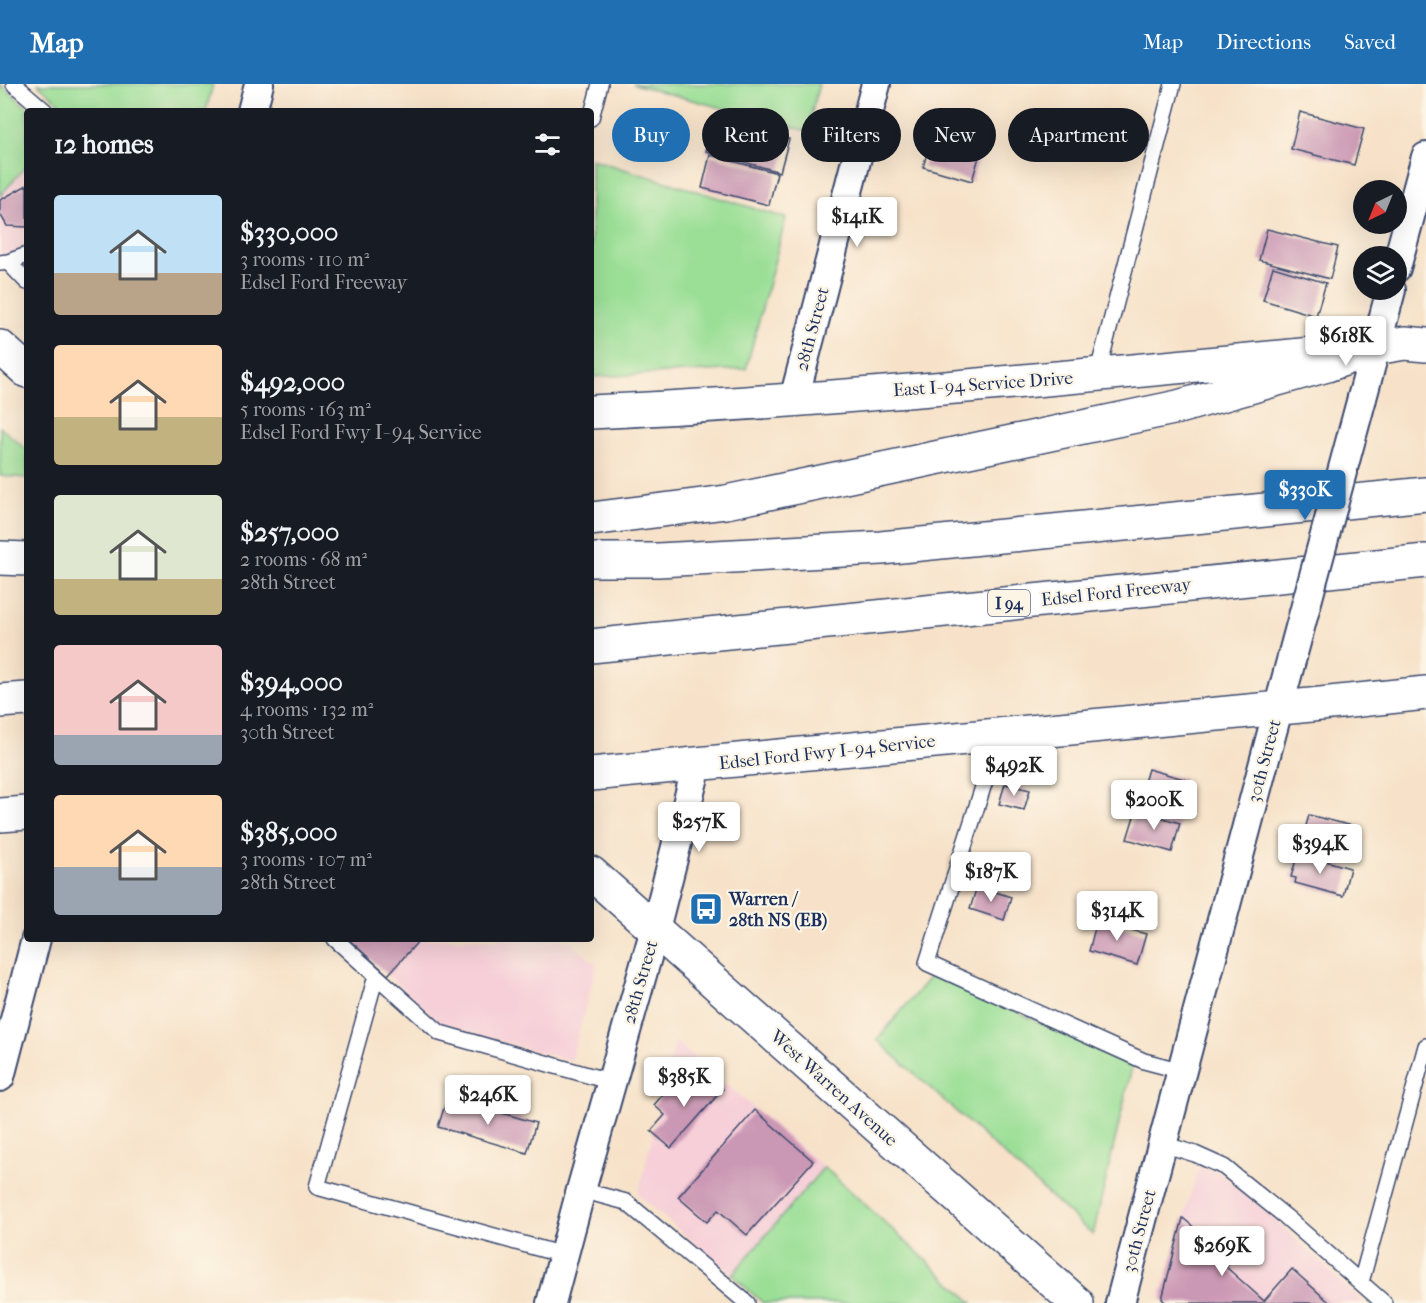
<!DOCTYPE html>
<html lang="en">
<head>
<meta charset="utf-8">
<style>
	body { margin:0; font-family:"IM FELL French Canon",serif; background:#20242c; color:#f1f3f6; height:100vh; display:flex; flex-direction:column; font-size:22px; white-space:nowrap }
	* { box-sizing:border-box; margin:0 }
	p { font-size:20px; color:#9ea1a6 }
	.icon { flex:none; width:33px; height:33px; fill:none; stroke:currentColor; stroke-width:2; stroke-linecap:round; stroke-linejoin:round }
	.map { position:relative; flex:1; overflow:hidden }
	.side { position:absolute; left:24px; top:24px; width:570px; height:834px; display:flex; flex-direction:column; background:#171b24; border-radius:6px; box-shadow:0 6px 24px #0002 }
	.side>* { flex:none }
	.guide { position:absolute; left:612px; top:24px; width:570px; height:54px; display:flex; gap:12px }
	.needle { width:39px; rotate:223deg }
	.fabs { position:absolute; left:1353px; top:96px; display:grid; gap:12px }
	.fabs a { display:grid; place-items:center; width:54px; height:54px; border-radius:50%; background:#171b24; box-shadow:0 6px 24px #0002; font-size:30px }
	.price { position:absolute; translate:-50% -51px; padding:0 14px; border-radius:6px; background:#fff; color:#222; font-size:20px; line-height:39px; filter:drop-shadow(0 2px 3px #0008) }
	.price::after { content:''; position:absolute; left:50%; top:36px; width:18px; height:14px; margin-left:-9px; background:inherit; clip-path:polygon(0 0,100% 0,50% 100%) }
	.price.selected { background:#1f6fb2; color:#fff }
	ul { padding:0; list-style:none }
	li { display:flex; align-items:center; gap:18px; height:150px; padding:0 30px }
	li span { display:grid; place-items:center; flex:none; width:168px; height:120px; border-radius:6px; color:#555 }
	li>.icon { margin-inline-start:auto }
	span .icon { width:72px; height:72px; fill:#fffc; stroke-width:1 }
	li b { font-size:26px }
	h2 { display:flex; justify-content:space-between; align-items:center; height:72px; padding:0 30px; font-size:26px }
	.pill { padding:0 21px; border-radius:27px; background:#171b24; box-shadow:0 6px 24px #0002; font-size:21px; line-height:54px }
	.pill.selected { background:#1f6fb2; color:#fff }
	header { display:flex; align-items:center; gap:36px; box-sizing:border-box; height:84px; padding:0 30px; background:#1f6fb2; color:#fff }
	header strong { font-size:28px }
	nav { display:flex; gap:33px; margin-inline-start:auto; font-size:21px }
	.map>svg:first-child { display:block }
	.built { fill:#f6cfd8 }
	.green { fill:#9bdf97; stroke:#5b877a; stroke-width:1.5 }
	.building { fill:#ca97b4 }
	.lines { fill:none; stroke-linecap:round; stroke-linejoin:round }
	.lane-casing { stroke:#3c4a6e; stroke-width:18 }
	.street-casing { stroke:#3c4a6e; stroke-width:32 }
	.primary-casing { stroke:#3c4a6e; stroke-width:36 }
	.highway-casing { stroke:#3c4a6e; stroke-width:36 }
	.lane { stroke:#fff; stroke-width:15 }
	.street { stroke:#fff; stroke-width:28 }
	.primary { stroke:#fff; stroke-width:33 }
	.highway { stroke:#fff; stroke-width:33 }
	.street-bridge-casing { stroke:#3c4a6e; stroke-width:32; stroke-linecap:butt }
	.street-bridge { stroke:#fff; stroke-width:28 }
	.labels { text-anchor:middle; stroke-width:4.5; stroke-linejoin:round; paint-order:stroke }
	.shield { fill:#fcf5e5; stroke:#5e6a86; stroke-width:1.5 }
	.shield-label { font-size:16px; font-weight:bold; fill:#1b2f5e }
	.street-label { font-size:18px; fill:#1b2f5e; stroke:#fcf5e5 }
	.poi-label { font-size:18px; font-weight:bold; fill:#1b2f5e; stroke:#fcf5e5; text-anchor:start }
</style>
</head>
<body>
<header>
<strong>Map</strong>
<nav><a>Map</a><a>Directions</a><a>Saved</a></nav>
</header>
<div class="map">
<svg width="1426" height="1219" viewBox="0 0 1426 1219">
	<rect width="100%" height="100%" fill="#fcf5e5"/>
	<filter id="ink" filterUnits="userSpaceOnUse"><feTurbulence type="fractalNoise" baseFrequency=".0167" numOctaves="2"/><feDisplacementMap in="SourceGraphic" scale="12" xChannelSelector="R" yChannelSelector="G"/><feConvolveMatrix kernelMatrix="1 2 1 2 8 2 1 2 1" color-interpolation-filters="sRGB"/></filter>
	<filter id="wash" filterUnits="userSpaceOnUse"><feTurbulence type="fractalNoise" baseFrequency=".008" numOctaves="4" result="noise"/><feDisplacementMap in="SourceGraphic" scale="24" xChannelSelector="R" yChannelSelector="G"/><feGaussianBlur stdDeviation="1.35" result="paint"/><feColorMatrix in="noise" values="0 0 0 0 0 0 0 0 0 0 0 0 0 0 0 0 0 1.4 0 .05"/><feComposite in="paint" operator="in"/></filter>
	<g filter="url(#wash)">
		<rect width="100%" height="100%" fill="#f7e2c9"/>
		<path class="built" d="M27 81V201L0 177V112Z
			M348 855H567L597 881 571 977 444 942Z
			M675 957 824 1083 732 1191 638 1111Z
			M1199 1082 1218 1088 1265 1126 1364 1219H1167L1160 1212Z"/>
		<path class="green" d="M0 0 31 27H27V81L0 112Z
			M38 0H213L206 27H68Z
			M633 0H819L807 47Z
			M591 75 786 134 746 285 591 293Z
			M0 343 27 366V394L0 392Z
			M934 888 1132 983 1093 1151 877 956Z
			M824 1083 973 1219H763L732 1191Z"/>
		<g id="blocks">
			<path class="building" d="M1300 28 1364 45 1354 81 1291 65Z
				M716 34 789 55 780 88 706 67Z
				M932 53 981 66 972 97 923 83Z
				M710 71 777 89 769 121 702 104Z
				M27 101V143L7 142 0 130V116Z
				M1267 145 1338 163 1330 195 1259 176Z
				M1273 183 1326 199 1316 232 1263 216Z
				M1148 685 1184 695 1176 726 1139 715Z
				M1005 700 1030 706 1024 726 999 720Z
				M1136 726 1180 739 1172 768 1127 755Z
				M1309 731 1361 744 1353 774 1305 762 1307 749H1304Z
				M1298 769 1350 784 1343 812 1295 799 1296 794 1291 793Z
				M977 802 1011 813 1004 836 970 825Z
				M1097 836 1146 850 1137 881 1089 867Z
				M348 855H420L388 891Z
				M688 991 699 1001 707 991 723 1005 671 1064 651 1047 665 1031 654 1021 671 1001 675 1005Z
				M458 1016 536 1039 527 1069 438 1043 445 1021 456 1024Z
				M755 1026 813 1077 747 1151 718 1126 707 1138 678 1113Z
				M1183 1134 1232 1176 1226 1183 1264 1217 1292 1185 1330 1219H1166L1162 1215Z"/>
		</g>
	</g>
	<g filter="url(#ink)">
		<use href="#blocks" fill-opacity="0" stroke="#3c4a6e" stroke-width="1.5"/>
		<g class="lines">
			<defs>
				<path id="lane" d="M14 0 45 27
					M591 34 600 0
					M8 178 27 198
					M0 179 8 178 27 171
					M1097 291 1173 0
					M988 653 990 681 927 879 1144 977 1182 987
					M335 855 440 949 612 998
					M376 892 317 1103 563 1171
					M1163 1060 1195 1070 1224 1083 1286 1133 1384 1219
					M581 1106 626 1118 747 1219
					M1361 1198 1426 962"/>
				<path id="street" d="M252 27 259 0
					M1396 184 1426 73
					M1362 314 1391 206
					M794 315 876 0
					M0 993 36 855
					M551 1219 581 1106 655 845 697 681
					M1120 1219 1292 573"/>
				<path id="primary" d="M0 263 27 287
					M591 328C842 316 1093 291 1343 267
					M591 690 1311 621 1426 609
					M0 731 27 729
					M591 789 1077 1219"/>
				<path id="highway" d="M591 435 726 418 1178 323 1327 281 1375 264 1405 259 1426 261
					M0 474 27 475
					M591 476H658L881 464 1426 410
					M591 562 1426 477
					M0 617 27 615"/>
			</defs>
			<use href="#lane" class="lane-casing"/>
			<use href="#street" class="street-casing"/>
			<use href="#primary" class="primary-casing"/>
			<use href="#highway" class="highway-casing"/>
			<use href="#lane" class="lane"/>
			<use href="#street" class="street"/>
			<use href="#primary" class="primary"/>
			<use href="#highway" class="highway"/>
			<defs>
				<path id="street-bridge" d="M1292 573 1362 314"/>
			</defs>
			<use href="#street-bridge" class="street-bridge-casing"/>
			<use href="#street-bridge" class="street-bridge"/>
		</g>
	</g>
	<defs>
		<symbol id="bus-square" viewBox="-11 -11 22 22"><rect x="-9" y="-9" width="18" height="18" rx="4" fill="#1f6fb2" stroke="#fcf5e5"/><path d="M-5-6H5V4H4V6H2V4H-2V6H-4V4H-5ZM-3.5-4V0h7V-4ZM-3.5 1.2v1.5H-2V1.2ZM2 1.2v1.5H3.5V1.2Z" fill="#fff"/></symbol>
	</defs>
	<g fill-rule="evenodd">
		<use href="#bus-square" x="687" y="806" width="38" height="38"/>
	</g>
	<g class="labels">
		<rect class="shield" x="988" y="506" width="42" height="26" rx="4.5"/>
		<g class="shield-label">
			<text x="1009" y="525">I 94</text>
		</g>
		<g class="street-label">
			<text transform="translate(812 245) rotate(-75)" y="6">28th Street</text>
			<text transform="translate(983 300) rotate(-4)" y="6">East I- 94 Service Drive</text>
			<text transform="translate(1116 508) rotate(-6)" y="6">Edsel Ford Freeway</text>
			<text transform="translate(827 668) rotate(-6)" y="6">Edsel Ford Fwy I- 94 Service</text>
			<text transform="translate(1264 677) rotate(-75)" y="6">30th Street</text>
			<text transform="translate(640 898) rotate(-74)" y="6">28th Street</text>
			<text transform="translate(834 1004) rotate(42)" y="6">West Warren Avenue</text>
			<text transform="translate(1139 1147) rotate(-75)" y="6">30th Street</text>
		</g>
		<g class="poi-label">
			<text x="729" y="821">Warren /<tspan x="729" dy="21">28th NS (EB)</tspan></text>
		</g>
	</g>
</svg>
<div class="fabs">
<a><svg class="needle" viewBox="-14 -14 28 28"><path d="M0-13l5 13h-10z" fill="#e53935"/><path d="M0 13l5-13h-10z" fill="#9ea1a6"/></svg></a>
<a><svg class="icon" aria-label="layers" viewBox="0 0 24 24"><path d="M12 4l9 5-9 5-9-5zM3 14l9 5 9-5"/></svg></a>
</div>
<b class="price" style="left:857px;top:164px">$141K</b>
<b class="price" style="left:1346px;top:283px">$618K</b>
<b class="price selected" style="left:1305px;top:437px">$330K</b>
<b class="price" style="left:1014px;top:713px">$492K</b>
<b class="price" style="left:1154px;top:747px">$200K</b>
<b class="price" style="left:699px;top:769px">$257K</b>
<b class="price" style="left:1320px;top:791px">$394K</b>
<b class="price" style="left:991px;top:819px">$187K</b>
<b class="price" style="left:1117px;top:858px">$314K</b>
<b class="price" style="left:684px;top:1024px">$385K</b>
<b class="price" style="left:488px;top:1042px">$246K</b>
<b class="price" style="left:1222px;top:1193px">$269K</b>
<div class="guide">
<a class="pill selected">Buy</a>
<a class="pill">Rent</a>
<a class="pill">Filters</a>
<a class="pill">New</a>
<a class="pill">Apartment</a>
</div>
<section class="side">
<h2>12 homes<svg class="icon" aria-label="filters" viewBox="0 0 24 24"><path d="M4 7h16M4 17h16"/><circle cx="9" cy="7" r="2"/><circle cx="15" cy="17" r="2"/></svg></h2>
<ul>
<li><span style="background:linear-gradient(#bfe0f5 65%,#b9a48a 0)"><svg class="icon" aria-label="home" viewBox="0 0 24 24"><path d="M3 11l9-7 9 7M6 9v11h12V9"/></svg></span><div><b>$330,000</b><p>3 rooms · 110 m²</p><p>Edsel Ford Freeway</p></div></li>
<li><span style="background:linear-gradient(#ffd9b3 60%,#c2b280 0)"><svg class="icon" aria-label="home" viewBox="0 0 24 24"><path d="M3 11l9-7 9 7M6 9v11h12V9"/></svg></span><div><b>$492,000</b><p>5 rooms · 163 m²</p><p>Edsel Ford Fwy I- 94 Service</p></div></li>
<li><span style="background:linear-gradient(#dfe7d0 70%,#c2b280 0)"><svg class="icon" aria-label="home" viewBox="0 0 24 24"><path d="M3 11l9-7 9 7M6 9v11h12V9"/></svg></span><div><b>$257,000</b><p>2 rooms · 68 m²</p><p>28th Street</p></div></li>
<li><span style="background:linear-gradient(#f6c9c9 75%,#9aa5b1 0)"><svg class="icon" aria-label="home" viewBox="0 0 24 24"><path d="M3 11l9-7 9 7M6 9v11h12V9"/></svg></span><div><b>$394,000</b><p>4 rooms · 132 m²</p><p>30th Street</p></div></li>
<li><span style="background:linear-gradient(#ffd9b3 60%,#9aa5b1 0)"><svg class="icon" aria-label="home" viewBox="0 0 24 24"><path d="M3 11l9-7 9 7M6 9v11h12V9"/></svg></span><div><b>$385,000</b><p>3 rooms · 107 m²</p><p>28th Street</p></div></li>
</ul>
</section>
</div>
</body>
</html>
